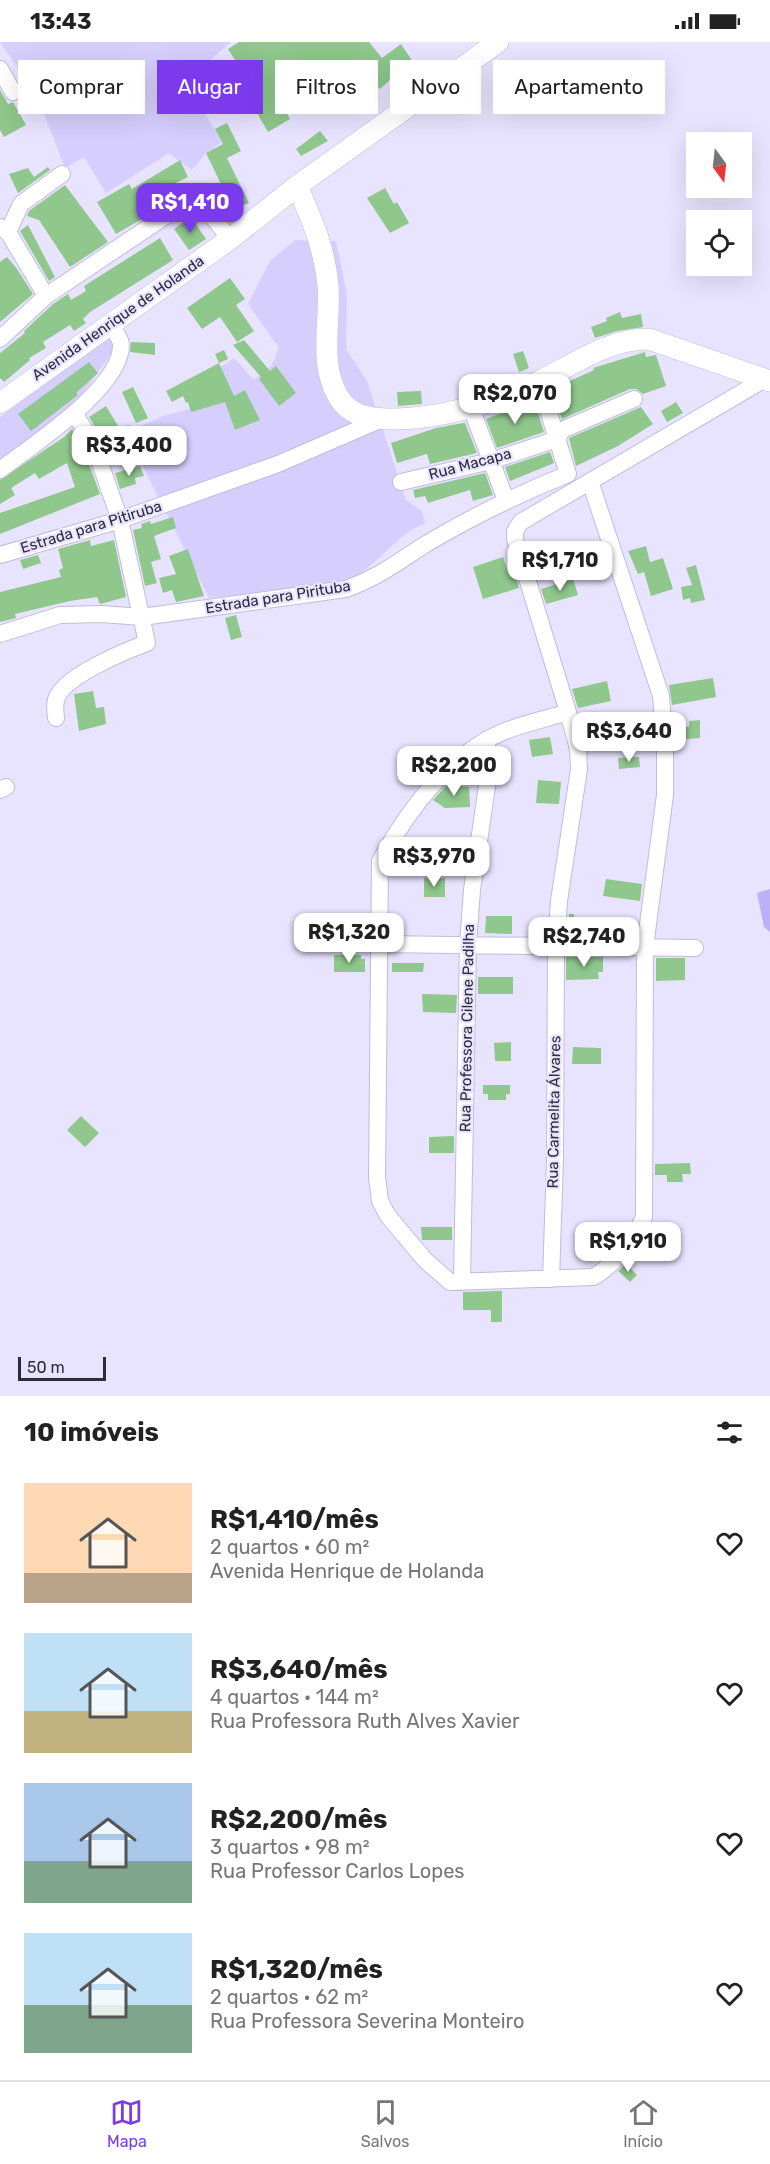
<!DOCTYPE html>
<html lang="pt">
<head>
<meta charset="utf-8">
<style>
	body { margin:0; font-family:Rubik,sans-serif; background:#f2f2f2; color:#222; height:100vh; display:flex; flex-direction:column; font-size:22px; white-space:nowrap }
	* { box-sizing:border-box; margin:0 }
	p { font-size:20px; color:#767676 }
	.icon { flex:none; width:33px; height:33px; fill:none; stroke:currentColor; stroke-width:2; stroke-linecap:round; stroke-linejoin:round }
	.map { position:relative; height:1354px; overflow:hidden }
	.panel { display:flex; flex-direction:column; background:#fff; flex:1 }
	.panel>* { flex:none }
	.hud { position:absolute; left:18px; top:18px; width:735px; height:54px; display:flex; gap:12px }
	.needle { width:39px; rotate:165deg }
	.fabs { position:absolute; left:686px; top:90px; display:grid; gap:12px }
	.fabs a { display:grid; place-items:center; width:66px; height:66px; border-radius:0px; background:#fff; box-shadow:0 6px 24px #0002; font-size:30px }
	.scale { position:absolute; left:18px; bottom:15px; width:88px; box-sizing:border-box; padding-left:6px; border:3px solid #2d2b38; border-top:0; font-size:16px; line-height:21px; white-space:nowrap; color:#2d2b38; -webkit-text-stroke:4px #e8e4ff; paint-order:stroke }
	.price { position:absolute; translate:-50% -51px; padding:0 14px; border-radius:12px; background:#fff; color:#222; font-size:20px; line-height:39px; filter:drop-shadow(0 2px 3px #0008) }
	.price::after { content:''; position:absolute; left:50%; top:36px; width:18px; height:14px; margin-left:-9px; background:inherit; clip-path:polygon(0 0,100% 0,50% 100%) }
	.price.selected { background:#7c3aed; color:#fff }
	ul { padding:0; list-style:none }
	li { display:flex; align-items:center; gap:18px; height:150px; padding:0 24px }
	li span { display:grid; place-items:center; flex:none; width:168px; height:120px; border-radius:0px; color:#555 }
	li>.icon { margin-inline-start:auto }
	span .icon { width:72px; height:72px; fill:#fffc; stroke-width:1 }
	li b { font-size:26px }
	h2 { display:flex; justify-content:space-between; align-items:center; height:72px; padding:0 24px; font-size:26px }
	.chip { padding:0 21px; border-radius:0px; background:#fff; box-shadow:0 6px 24px #0002; font-size:21px; line-height:54px }
	.chip.selected { background:#7c3aed; color:#fff }
	.status { display:flex; justify-content:space-between; align-items:center; height:42px; padding:0 30px; background:#fff; direction:ltr }
	.status svg { height:16px; fill:currentColor }
	.menu { display:flex; justify-content:space-around; align-items:center; height:84px; border-top:2px solid #e0e0e0; background:#fff; font-size:16px; color:#767676 }
	.menu a { display:grid; justify-items:center; gap:3px }
	.menu .selected { color:#7c3aed }
	.map>svg:first-child { display:block }
	.green { fill:#d6cffe }
	.water { fill:#bcb0f7 }
	.building { fill:#8fc78c }
	.lines { fill:none; stroke-linecap:round; stroke-linejoin:round }
	.minor-casing { stroke:#c0bbdb; stroke-width:18 }
	.major-casing { stroke:#c0bbdb; stroke-width:22 }
	.minor { stroke:#fff; stroke-width:16 }
	.major { stroke:#fff; stroke-width:21 }
	.labels { text-anchor:middle; stroke-width:4.5; stroke-linejoin:round; paint-order:stroke }
	.street-label { font-size:15px; fill:#2d2b38; stroke:#e8e4ff }
</style>
</head>
<body>
<div class="status"><b>13:43</b><svg viewBox="0 0 49 12"><path d="M0 12V9h3v3zM5 12V6h3v6zM10 12V3h3v9zM15 12V0h3v12zM26 1h20v11H26zM47 4h2v5h-2z"/></svg></div>
<div class="map">
<svg width="770" height="1354" viewBox="0 0 770 1354">
	<rect width="100%" height="100%" fill="#e8e4ff"/>
	<path class="green" d="M0 0H231L186 39 222 100 206 111 192 128 169 111 106 151 84 115 65 126 37 54Z
		M295 198 336 199 347 253 346 307 367 339 406 458 422 469 425 481C395 494 382 518 356 534 336 547 239 552 209 556L126 391 163 374 226 357 215 329 234 316 254 338 272 323 279 306 248 262 270 219Z
		M109 290 119 301 78 358 0 421V375Z"/>
	<path class="water" d="M770 847V890L764 885 757 851Z"/>
	<path class="building" d="M239 0H369L382 16 401 2 413 20 389 37 390 38 380 47 357 20 284 66 290 77 268 90 244 49 252 45 228 7Z
		M0 48 8 62 13 60 26 83 4 95 0 88Z
		M227 81 241 109 227 116 249 161 233 167 206 111 223 102 215 87Z
		M320 89 328 99 301 114 296 107Z
		M180 118 188 135 165 146 172 156 159 165 151 154 139 162 147 174 116 192 97 160 129 142 132 147Z
		M48 125 50 128 18 151 9 132 28 126 34 135Z
		M65 143 108 200 70 225 39 178 27 174 29 169Z
		M385 146 394 162 397 160 409 181 390 191 367 156Z
		M191 175 206 197 189 208 174 187Z
		M28 183 55 235 49 239 20 189Z
		M160 196 173 218 90 270 83 277 86 281 74 289 70 283 43 300 46 306 29 316 30 318 4 340 0 336V311L25 291 24 289 53 262 68 252 71 258 86 249 84 244Z
		M7 215 17 227 33 252 0 280V220Z
		M230 236 245 257 236 263 254 289 237 300 220 275 202 287 187 266Z
		M620 270 622 276 641 272 643 285 617 289 595 296 591 285 607 279 606 276Z
		M244 298 270 329 276 324 296 351 279 364 259 337 261 335 233 303Z
		M131 300 155 301V313L130 310Z
		M224 308 228 317 219 321 234 354 245 348 260 378 235 388 225 360 191 370 188 360 186 361 183 354 172 360 166 349 219 321 215 312Z
		M523 309 529 326 519 330 513 312Z
		M645 310 646 315 656 313 666 344 643 352 636 347H630L562 377 552 347 594 328 593 326Z
		M89 320 98 331 76 351 78 353 31 389 18 372Z
		M133 345 148 376 136 381 122 350Z
		M421 349 422 362 398 364 397 350Z
		M534 359 544 390 497 406 486 377Z
		M676 360 683 371 667 380 661 369Z
		M106 364 118 384 101 394 89 375Z
		M641 365 653 382 618 404 576 424 569 396Z
		M463 381H465L477 411 430 422 427 412 397 421 391 401 436 386Z
		M129 383 138 411 129 414 120 386Z
		M72 387 83 406 100 452 0 492V471L75 445 67 421 39 437 35 431 11 446 15 453 0 462V438L64 395Z
		M550 410 554 421 510 439 505 425Z
		M140 424 144 434 135 436 136 442 120 447 115 431Z
		M485 431 493 453 473 459 470 448 428 461 425 454 415 456 413 448Z
		M173 475 176 486 154 494 161 517 151 520 157 541 145 544 133 488 142 486 141 482 150 479 151 482Z
		M90 498 91 504 114 498 126 555 100 562 97 555 70 559 15 572 16 576 0 580V550L61 535 59 528 63 526 58 507Z
		M561 503 566 520 536 529 531 512Z
		M646 504 650 520 663 516 673 547 651 554 644 530 638 532 628 509Z
		M188 507 204 554 176 560 172 548 163 551 159 536 176 532 169 514Z
		M38 513 41 521 23 527 20 518Z
		M503 515 508 530 514 529 519 546 483 557 473 525Z
		M696 523 705 558 691 561 690 556 683 558 681 545 692 543 686 526Z
		M573 537 578 553 546 562 541 547Z
		M236 573 242 595 231 598 225 576Z
		M713 636 716 655 672 663 669 643Z
		M607 639 611 659 578 666 572 647Z
		M93 649 96 666 104 665 106 682 79 689 74 652Z
		M700 678V696L675 698 674 686 689 685V679Z
		M550 695 553 712 532 715 529 698Z
		M639 715 640 725 619 727 618 716Z
		M538 738 561 740 559 762 536 761Z
		M447 743 469 745 470 765 445 766 433 758Z
		M424 836H445V855H424Z
		M606 837 642 842 640 859 603 854Z
		M569 872H574V877L597 876V894H574V877V885H568Z
		M486 874H512V892L485 891Z
		M335 878H355V884H362V893L335 894Z
		M334 913H361V917H365V930H334Z
		M566 915H603V930H598L599 937 566 938Z
		M656 916H685V938L656 939Z
		M392 921H424L423 930H392Z
		M478 935H513V952H478Z
		M422 952 457 953 456 971 423 970Z
		M511 1000V1019H495L494 1001Z
		M573 1005 601 1006V1022H572Z
		M483 1043H510V1052H506V1058H488V1052H483Z
		M81 1074 99 1091 85 1105 67 1088Z
		M454 1094V1111H429V1095Z
		M690 1121 691 1132H682L683 1140H667V1133H655V1122Z
		M421 1185H452V1198H422Z
		M626 1222 637 1233 630 1240 618 1229Z
		M502 1249V1280H491V1268H463V1250Z"/>
	<g class="lines">
		<defs>
			<path id="minor" d="M0 27 13 50
				M0 185 8 190 46 254 191 157 204 164 230 197
				M8 190 21 162 62 132
				M0 297 46 254
				M471 366 506 458
				M0 428C31 404 123 345 121 302 120 294 113 288 109 282
				M401 440 491 419 557 397 562 388 634 357
				M0 513 120 478 278 422 382 377
				M0 592 60 573 102 572 142 575 346 547C381 534 396 521 426 502 471 475 519 452 568 432L539 339
				M568 670C543 678 507 685 485 699 439 726 406 772 380 819L377 1135 380 1159 388 1174 425 1218 450 1240 593 1235C614 1224 634 1197 644 1175L645 905 665 753V706L661 654 590 439
				M56 676C55 668 54 660 58 653 70 632 125 609 147 601L120 478 93 401 74 371
				M0 748 6 745
				M380 902 695 906
				M551 1237 555 1118 556 903 559 859 579 727 578 707 568 670 515 497V489L521 480 765 337
				M462 1240 468 902 472 848 488 737 487 697"/>
			<path id="major" d="M297 144C312 177 325 208 328 244 331 280 318 322 339 356 352 376 374 377 396 377 446 376 495 360 540 339 576 321 608 297 649 297L770 339
				M0 361 230 197 297 144 498 0"/>
		</defs>
		<use href="#minor" class="minor-casing"/>
		<use href="#major" class="major-casing"/>
		<use href="#minor" class="minor"/>
		<use href="#major" class="major"/>
	</g>
	<g class="labels">
		<g class="street-label">
			<text transform="translate(118 276) rotate(-35)" y="5">Avenida Henrique de Holanda</text>
			<text transform="translate(470 422) rotate(-15)" y="5">Rua Macapa</text>
			<text transform="translate(91 485) rotate(-17)" y="5">Estrada para Pitiruba</text>
			<text transform="translate(278 555) rotate(-9)" y="5">Estrada para Pirituba</text>
			<text transform="translate(467 986) rotate(-89)" y="5">Rua Professora Cilene Padilha</text>
			<text transform="translate(554 1070) rotate(-89)" y="5">Rua Carmelita Álvares</text>
		</g>
	</g>
</svg>
<div class="fabs">
<a><svg class="needle" viewBox="-14 -14 28 28"><path d="M0-13l5 13h-10z" fill="#e53935"/><path d="M0 13l5-13h-10z" fill="#767676"/></svg></a>
<a><svg class="icon" aria-label="locate" viewBox="0 0 24 24"><circle cx="12" cy="12" r="6"/><path d="M12 2v4M12 18v4M2 12h4M18 12h4"/></svg></a>
</div>
<div class="scale">50 m</div>
<b class="price selected" style="left:190px;top:192px">R$1,410</b>
<b class="price" style="left:515px;top:383px">R$2,070</b>
<b class="price" style="left:129px;top:435px">R$3,400</b>
<b class="price" style="left:560px;top:550px">R$1,710</b>
<b class="price" style="left:629px;top:721px">R$3,640</b>
<b class="price" style="left:454px;top:755px">R$2,200</b>
<b class="price" style="left:434px;top:846px">R$3,970</b>
<b class="price" style="left:349px;top:922px">R$1,320</b>
<b class="price" style="left:584px;top:926px">R$2,740</b>
<b class="price" style="left:628px;top:1231px">R$1,910</b>
<div class="hud">
<a class="chip">Comprar</a>
<a class="chip selected">Alugar</a>
<a class="chip">Filtros</a>
<a class="chip">Novo</a>
<a class="chip">Apartamento</a>
</div>
</div>
<section class="panel">
<h2>10 imóveis<svg class="icon" aria-label="filters" viewBox="0 0 24 24"><path d="M4 7h16M4 17h16"/><circle cx="9" cy="7" r="2"/><circle cx="15" cy="17" r="2"/></svg></h2>
<ul>
<li><span style="background:linear-gradient(#ffd9b3 75%,#b9a48a 0)"><svg class="icon" aria-label="home" viewBox="0 0 24 24"><path d="M3 11l9-7 9 7M6 9v11h12V9"/></svg></span><div><b>R$1,410/mês</b><p>2 quartos · 60 m²</p><p>Avenida Henrique de Holanda</p></div><svg class="icon" aria-label="heart" viewBox="0 0 24 24"><path d="M12 20l-8-8c-3-5 5-10 8-4 3-6 11-1 8 4z"/></svg></li>
<li><span style="background:linear-gradient(#bfe0f5 65%,#c2b280 0)"><svg class="icon" aria-label="home" viewBox="0 0 24 24"><path d="M3 11l9-7 9 7M6 9v11h12V9"/></svg></span><div><b>R$3,640/mês</b><p>4 quartos · 144 m²</p><p>Rua Professora Ruth Alves Xavier</p></div><svg class="icon" aria-label="heart" viewBox="0 0 24 24"><path d="M12 20l-8-8c-3-5 5-10 8-4 3-6 11-1 8 4z"/></svg></li>
<li><span style="background:linear-gradient(#a9c7e8 65%,#7fa58c 0)"><svg class="icon" aria-label="home" viewBox="0 0 24 24"><path d="M3 11l9-7 9 7M6 9v11h12V9"/></svg></span><div><b>R$2,200/mês</b><p>3 quartos · 98 m²</p><p>Rua Professor Carlos Lopes</p></div><svg class="icon" aria-label="heart" viewBox="0 0 24 24"><path d="M12 20l-8-8c-3-5 5-10 8-4 3-6 11-1 8 4z"/></svg></li>
<li><span style="background:linear-gradient(#bfe0f5 60%,#7fa58c 0)"><svg class="icon" aria-label="home" viewBox="0 0 24 24"><path d="M3 11l9-7 9 7M6 9v11h12V9"/></svg></span><div><b>R$1,320/mês</b><p>2 quartos · 62 m²</p><p>Rua Professora Severina Monteiro</p></div><svg class="icon" aria-label="heart" viewBox="0 0 24 24"><path d="M12 20l-8-8c-3-5 5-10 8-4 3-6 11-1 8 4z"/></svg></li>
</ul>
</section>
<nav class="menu">
<a class="selected"><svg class="icon" aria-label="map" viewBox="0 0 24 24"><path d="M3 6l6-2 6 2 6-2v14l-6 2-6-2-6 2zM9 4v14M15 6v14"/></svg>Mapa</a>
<a><svg class="icon" aria-label="saved" viewBox="0 0 24 24"><path d="M7 4h10v16l-5-4-5 4z"/></svg>Salvos</a>
<a><svg class="icon" aria-label="home" viewBox="0 0 24 24"><path d="M3 11l9-7 9 7M6 9v11h12V9"/></svg>Início</a>
</nav>
</body>
</html>
